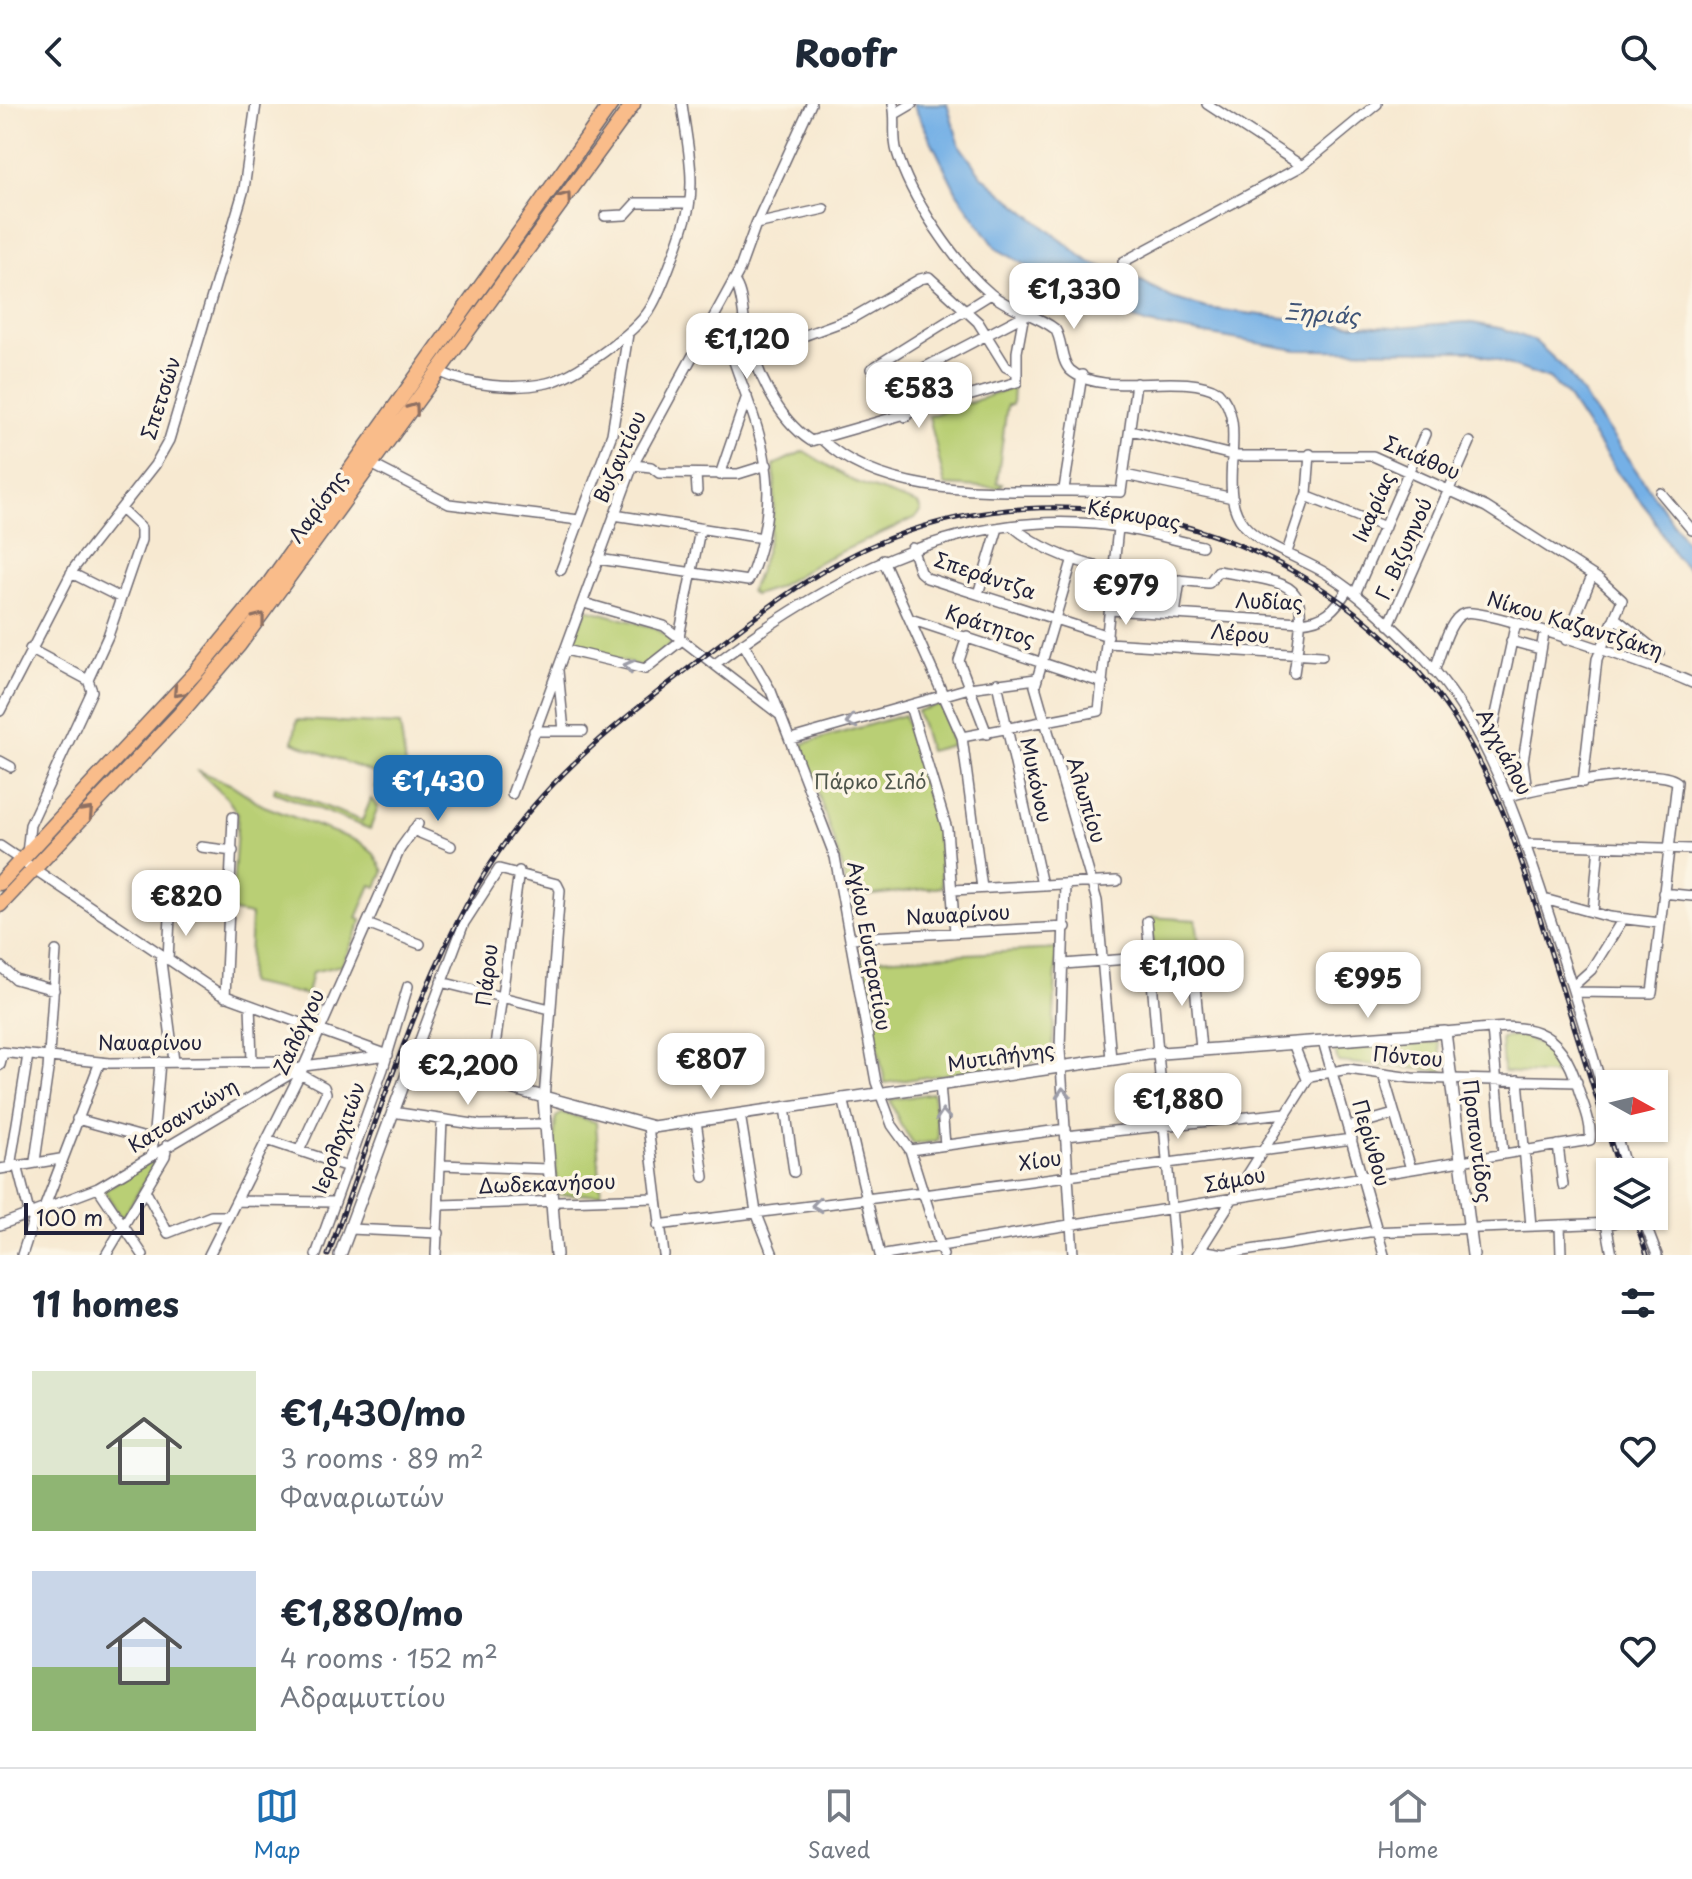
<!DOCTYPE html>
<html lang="en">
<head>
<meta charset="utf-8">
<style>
	body { margin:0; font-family:"Playpen Sans",sans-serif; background:#f2f2f3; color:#1f2937; height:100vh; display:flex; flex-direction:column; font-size:30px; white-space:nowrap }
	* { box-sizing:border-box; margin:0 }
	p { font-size:26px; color:#747a83 }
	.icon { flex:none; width:44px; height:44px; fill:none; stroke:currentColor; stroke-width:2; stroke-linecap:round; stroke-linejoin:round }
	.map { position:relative; height:1151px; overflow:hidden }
	.panel { display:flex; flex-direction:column; background:#fff; flex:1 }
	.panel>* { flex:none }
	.needle { width:52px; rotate:98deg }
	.controls { position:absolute; left:1596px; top:966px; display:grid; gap:16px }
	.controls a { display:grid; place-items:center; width:72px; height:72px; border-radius:0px; background:#fff; box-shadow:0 2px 6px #0004; font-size:40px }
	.scale { position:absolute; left:24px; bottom:20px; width:120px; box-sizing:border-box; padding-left:8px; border:4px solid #22223b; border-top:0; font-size:22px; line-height:28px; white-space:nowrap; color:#22223b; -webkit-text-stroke:6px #fcf5e5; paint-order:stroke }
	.price { position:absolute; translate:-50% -68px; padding:0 18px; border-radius:16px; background:#fff; color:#222; font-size:26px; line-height:52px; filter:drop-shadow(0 2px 4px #0008) }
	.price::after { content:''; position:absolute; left:50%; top:48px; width:24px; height:18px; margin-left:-12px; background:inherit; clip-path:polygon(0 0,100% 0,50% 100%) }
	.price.current { background:#1f6fb2; color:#fff }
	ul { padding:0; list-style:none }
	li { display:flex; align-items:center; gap:24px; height:200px; padding:0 32px }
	li span { display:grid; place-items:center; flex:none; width:224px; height:160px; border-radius:0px; color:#555 }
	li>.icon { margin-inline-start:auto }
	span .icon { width:96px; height:96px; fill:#fffc; stroke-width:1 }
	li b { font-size:34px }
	h2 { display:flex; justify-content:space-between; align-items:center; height:96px; padding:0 32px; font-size:34px }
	header { display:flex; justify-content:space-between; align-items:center; height:104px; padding:0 32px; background:#fff; font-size:36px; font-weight:800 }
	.menu { display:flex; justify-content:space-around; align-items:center; height:112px; border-top:2px solid #e0e1e3; background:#fff; font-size:22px; color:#747a83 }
	.menu a { display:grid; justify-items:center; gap:4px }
	.menu .current { color:#1f6fb2 }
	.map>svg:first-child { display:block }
	.green { fill:#b9cf74; stroke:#6e7858; stroke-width:2 }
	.water { fill:#75b0e6; stroke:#4c6990; stroke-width:2 }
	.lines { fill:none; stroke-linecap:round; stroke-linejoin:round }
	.minor-casing { stroke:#6d6870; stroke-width:12 }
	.tertiary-casing { stroke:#6d6870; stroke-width:14 }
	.primary-casing { stroke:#6d6870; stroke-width:17 }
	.minor { stroke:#fff; stroke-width:9 }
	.tertiary { stroke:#fff; stroke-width:11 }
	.primary { stroke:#f9bc8a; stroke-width:14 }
	.rail-casing { stroke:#22223b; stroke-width:5 }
	.rail { stroke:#fcf5e5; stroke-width:2; stroke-dasharray:6; stroke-linecap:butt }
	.oneway { stroke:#8e6f62 }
	.oneway2 { stroke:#9c9ca7 }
	.labels { text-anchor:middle; stroke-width:7; stroke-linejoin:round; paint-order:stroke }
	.street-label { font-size:20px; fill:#22223b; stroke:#fcf5e5 }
	.park-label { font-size:20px; fill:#4f564c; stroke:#fcf5e5 }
	.water-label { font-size:22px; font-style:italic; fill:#3f5477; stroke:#fcf5e5 }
</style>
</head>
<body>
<header><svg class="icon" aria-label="back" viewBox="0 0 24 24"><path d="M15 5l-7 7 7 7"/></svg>Roofr<svg class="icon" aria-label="search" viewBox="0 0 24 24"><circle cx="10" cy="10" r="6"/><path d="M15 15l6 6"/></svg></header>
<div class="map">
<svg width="1692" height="1151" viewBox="0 0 1692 1151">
	<rect width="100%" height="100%" fill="#fcf5e5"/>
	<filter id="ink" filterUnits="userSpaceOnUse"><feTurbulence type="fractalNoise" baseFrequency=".0125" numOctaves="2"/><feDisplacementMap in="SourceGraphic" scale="16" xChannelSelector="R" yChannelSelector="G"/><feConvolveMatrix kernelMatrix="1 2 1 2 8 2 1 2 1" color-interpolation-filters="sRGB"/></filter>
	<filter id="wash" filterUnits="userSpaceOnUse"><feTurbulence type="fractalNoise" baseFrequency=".006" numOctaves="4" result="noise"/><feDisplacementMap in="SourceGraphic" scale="32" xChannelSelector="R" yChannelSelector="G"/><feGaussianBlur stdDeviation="1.8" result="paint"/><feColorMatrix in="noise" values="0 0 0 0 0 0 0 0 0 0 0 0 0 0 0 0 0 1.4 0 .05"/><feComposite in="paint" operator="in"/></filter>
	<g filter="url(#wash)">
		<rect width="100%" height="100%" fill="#f7e9d1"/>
		<path class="green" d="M1013 284 1012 301H1007L997 379 1002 380 1000 384 945 381 929 312Z
			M804 347 853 377 918 400 921 407 915 414 823 456 776 484 754 491 750 487C770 447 777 405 774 361Z
			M587 505 655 524 674 537 644 563 578 546 571 538Z
			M941 600 952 641 929 647 917 607Z
			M904 611 938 725 942 783 848 794 842 763 802 640Z
			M297 616 400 621 411 697 375 683 379 671 293 638Z
			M197 666 232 681 264 702 360 738 374 750 384 767 377 783 371 781 357 814 362 817 342 861 312 868 307 891 248 879 251 811 234 808 232 799 238 710 226 693Z
			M275 683 362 717 371 695 378 703 370 725 274 688Z
			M1151 813 1196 816 1200 845 1154 849Z
			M1057 845 1052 955 885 979 860 856Z
			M1523 932 1549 946 1563 971 1503 968 1501 934Z
			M1439 938 1443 967 1338 958 1335 946Z
			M933 989 939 1037 914 1040 900 1020 890 996Z
			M563 1009 596 1018 601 1090 558 1091 554 1039 556 1013Z
			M154 1055 156 1059 122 1115 104 1086Z"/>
		<path class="water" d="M913 0H947L960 42 981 71 1006 92 1089 158 1141 177 1172 194 1206 204 1324 219 1395 223 1467 218 1504 225 1535 237 1565 265 1692 446V469L1675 452 1650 409 1617 368 1565 289 1549 275 1471 247 1297 246 1148 220 1087 199 1062 188 1040 169 997 145 957 89Z"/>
	</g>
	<g filter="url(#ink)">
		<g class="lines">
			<defs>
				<path id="minor" d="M893 0C897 16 892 32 897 48 910 93 955 160 991 190 1010 206 1036 210 1055 225 1063 237 1060 256 1070 266 1102 295 1183 266 1218 288 1252 321 1213 384 1244 421 1264 444 1302 454 1327 470 1359 490 1388 518 1415 545 1481 611 1511 698 1540 784 1565 859 1588 934 1610 1010
					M1207 0 1302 62
					M895 10 912 0
					M605 112 625 111 636 99H689
					M756 120 824 105
					M1123 158 1302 62 1377 0
					M734 177C743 188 742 210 746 225 755 265 776 314 811 337L1017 278V248L1024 210
					M754 250 852 214 920 175 929 173 978 218 1006 263 1016 268
					M440 268C470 282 514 286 547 279 574 273 636 228 650 205 662 186 684 125 689 103 695 70 686 33 682 0
					M927 307 914 269 1023 212
					M906 313 871 265 991 190
					M1131 326 1236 352H1373L1486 403 1600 476 1622 496 1597 555 1583 678
					M820 334C894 405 1027 382 1121 388L1136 279
					M373 361 449 400 579 416
					M633 361 651 363 659 369 738 370 767 361
					M696 370 697 387
					M720 371 747 292
					M1125 371 1233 394
					M1064 385 1082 271
					M1661 389 1692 426
					M1306 392 1385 423
					M614 411 763 434
					M1012 422C1065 466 1143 473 1209 479L1218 467C1306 482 1308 477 1294 569
					M912 444 920 468 927 474 1108 532
					M1287 448 1307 389 1310 350
					M1073 454 1035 582 1097 797 1111 955
					M598 455 748 477 752 469C780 393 768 350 741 277 733 256 727 232 713 215
					M883 456 962 633 982 784
					M561 466 612 330 628 230
					M71 469 121 494
					M978 490 998 424
					M1355 490 1425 330
					M584 499 664 522 780 611
					M1110 506 1300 518C1325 516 1335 506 1348 485
					M1175 510 1180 476
					M1615 514 1659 549
					M910 515 1103 579
					M1389 521 1470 338
					M967 532 959 557 987 630
					M679 533 700 426
					M1566 536 1592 472
					M1511 537 1540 545
					M743 539 771 587 835 753 876 978 892 1021 910 1046 943 1151
					M1107 539 1322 552
					M566 546 645 565 682 536
					M715 560C825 477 952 407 1095 420 1131 423 1166 434 1202 442
					M558 567 564 627
					M1434 567C1441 552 1448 514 1465 509 1484 503 1666 566 1692 579
					M88 576 108 532 141 436V424L121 405
					M997 579 1042 781
					M910 602 947 725 955 829
					M0 607 74 464 155 361 169 336 244 85 256 0
					M534 627H583
					M962 633 1099 607 1118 424
					M791 635 969 584 1036 575
					M1485 644 1491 634 1516 518
					M0 657 11 663
					M1527 686 1523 657 1544 529
					M512 690 633 361 739 167 756 120 811 0
					M1510 692C1538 683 1656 660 1677 678L1652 889 1574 888
					M413 726 451 742
					M1527 740 1692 745
					M0 742 220 890 388 951
					M201 743 233 747
					M27 750 30 721 92 587 88 576 30 545
					M1065 780 1060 945 1073 1151
					M185 782 229 788
					M953 786 1117 777
					M1663 789 1692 792
					M1544 795 1610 813 1660 819
					M1593 808 1599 742
					M1147 817 1175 1151
					M367 820 420 840
					M851 834 1066 823
					M160 850 174 957
					M168 856 170 812
					M1064 860 1192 850 1201 945
					M0 862 15 875 54 886
					M441 878 550 905
					M1572 883 1591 866 1623 815
					M225 893 233 713
					M250 901 252 957
					M1492 924 1503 1050
					M1323 937 1384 1151
					M1293 939 1307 975
					M0 948 110 959 283 957 298 965
					M412 957 464 819 499 765 557 780 560 786 544 995
					M0 961 3 949
					M1383 970 1411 1065
					M1518 976 1531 1122
					M490 979 519 767
					M940 980 945 1041
					M843 994 880 1151
					M785 1003 794 1068
					M392 1008 480 1021 543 1020
					M740 1010 756 1108 773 1151
					M77 1015 153 1036
					M696 1017 704 1073
					M648 1023 664 1151
					M1348 1023 1394 1010
					M1614 1024 1627 1068
					M1066 1032 1286 1009
					M267 1036 348 1063
					M1558 1041 1563 1081
					M910 1046 1066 1025
					M299 1047 326 989 324 983 300 970
					M152 1050 160 958
					M35 1057 48 966 56 847
					M17 1061 30 1112
					M442 1061 548 1065
					M10 1063 28 951
					M0 1065 60 1055
					M98 1084 143 1151
					M145 1086 168 1129 211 1112H229
					M923 1091 1352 1035
					M237 1097 335 1098
					M441 1101 655 1094
					M43 1107 100 958
					M1642 1112 1657 1151
					M1606 1119 1612 1151
					M0 1121 98 1084 304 962 388 951
					M658 1121 922 1088
					M1560 1121 1561 1151
					M350 1125 439 1129
					M1200 1146 1224 1150 1369 1128 1614 1119
					M22 1151 35 1111
					M106 1151 165 1052 167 1041
					M209 1151 304 962 400 745 418 720
					M316 1151 383 965 408 882
					M436 1151 442 1016
					M885 1151 1590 1036C1592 1020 1584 1002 1579 987 1557 907 1513 923 1445 928
					M1197 1151 1310 972 1348 965 1412 974 1577 978"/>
				<path id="tertiary" d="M544 995 556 1151
					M340 1151 412 957 653 1023 1148 950 1445 928 1473 1151"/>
				<path id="primary" d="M0 779 198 566 268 481 611 0
					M0 801 179 611 239 541 633 0"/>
			</defs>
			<use href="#minor" class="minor-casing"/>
			<use href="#tertiary" class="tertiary-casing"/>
			<use href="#primary" class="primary-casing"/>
			<use href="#minor" class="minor"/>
			<use href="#tertiary" class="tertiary"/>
			<use href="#primary" class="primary"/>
			<defs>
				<path id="rail" d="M1634 1112 1647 1151
					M328 1151C379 1015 424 850 509 733 558 665 625 613 690 563 754 514 814 464 890 434 1084 358 1315 430 1440 594 1495 667 1521 754 1548 840 1572 916 1596 992 1620 1068"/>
			</defs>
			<use href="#rail" class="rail-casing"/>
			<use href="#rail" class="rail"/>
		</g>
		<defs><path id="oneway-chevron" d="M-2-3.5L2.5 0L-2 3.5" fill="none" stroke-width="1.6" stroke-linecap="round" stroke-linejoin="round" transform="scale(2)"/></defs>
		<g class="oneway">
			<use href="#oneway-chevron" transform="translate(566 93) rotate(-54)"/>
			<use href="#oneway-chevron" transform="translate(414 304) rotate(-54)"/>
			<use href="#oneway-chevron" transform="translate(260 514) rotate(-52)"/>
			<use href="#oneway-chevron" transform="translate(178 588) rotate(133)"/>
			<use href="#oneway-chevron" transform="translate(88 708) rotate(-47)"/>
		</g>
		<g class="oneway2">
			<use href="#oneway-chevron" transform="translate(629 562) rotate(-166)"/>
			<use href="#oneway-chevron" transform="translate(851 618) rotate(164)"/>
			<use href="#oneway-chevron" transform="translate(1063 989) rotate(-94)"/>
			<use href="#oneway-chevron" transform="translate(943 1011) rotate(-95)"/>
			<use href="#oneway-chevron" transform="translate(817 1101) rotate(173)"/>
		</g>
	</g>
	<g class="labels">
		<g class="street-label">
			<text transform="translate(161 294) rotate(-72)" y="7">Σπετσών</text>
			<text transform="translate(620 353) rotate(-66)" y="7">Βυζαντίου</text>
			<text transform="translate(1422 354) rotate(23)" y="7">Σκιάθου</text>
			<text transform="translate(318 403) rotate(-54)" y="7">Λαρίσης</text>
			<text transform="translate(1374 403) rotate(-66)" y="7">Ικαρίας</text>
			<text transform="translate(1134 411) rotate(10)" y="7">Κέρκυρας</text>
			<text transform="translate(1404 445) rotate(-66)" y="7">Γ. Βιζυηνού</text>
			<text transform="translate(985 472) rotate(19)" y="7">Σπεράντζα</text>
			<text transform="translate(1269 498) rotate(2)" y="7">Λυδίας</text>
			<text transform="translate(1575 521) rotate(17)" y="7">Νίκου Καζαντζάκη</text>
			<text transform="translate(990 522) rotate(18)" y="7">Κράτητος</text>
			<text transform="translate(1240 530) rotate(5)" y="7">Λέρου</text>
			<text transform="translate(1504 648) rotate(62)" y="7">Αγχιάλου</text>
			<text transform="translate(1036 676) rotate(78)" y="7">Μυκόνου</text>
			<text transform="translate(1086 696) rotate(73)" y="7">Αλωπίου</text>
			<text transform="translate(958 811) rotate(-3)" y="7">Ναυαρίνου</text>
			<text transform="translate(869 842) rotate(80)" y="7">Αγίου Ευστρατίου</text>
			<text transform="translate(487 871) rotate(-83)" y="7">Πάρου</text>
			<text transform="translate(299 928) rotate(-65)" y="7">Ζαλόγγου</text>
			<text x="150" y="946">Ναυαρίνου</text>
			<text transform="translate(1001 953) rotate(-8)" y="7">Μυτιλήνης</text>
			<text transform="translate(1408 953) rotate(5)" y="7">Πόντου</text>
			<text transform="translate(183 1012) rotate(-31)" y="7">Κατσαντώνη</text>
			<text transform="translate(339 1034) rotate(-70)" y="7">Ιερολοχιτών</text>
			<text transform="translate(1477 1037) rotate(83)" y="7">Προποντίδος</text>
			<text transform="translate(1371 1039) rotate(74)" y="7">Περίνθου</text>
			<text transform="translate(1040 1057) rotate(-8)" y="7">Χίου</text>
			<text transform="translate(1235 1076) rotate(-10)" y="7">Σάμου</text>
			<text transform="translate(547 1080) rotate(-2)" y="7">Δωδεκανήσου</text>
		</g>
		<g class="park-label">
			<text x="870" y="685">Πάρκο Σιλό</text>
		</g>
		<g class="water-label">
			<text transform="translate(1322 210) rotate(4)" y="8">Ξηριάς</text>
		</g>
	</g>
</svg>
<div class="controls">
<a><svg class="needle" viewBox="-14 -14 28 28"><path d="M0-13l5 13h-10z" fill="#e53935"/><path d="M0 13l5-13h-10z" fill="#747a83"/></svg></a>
<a><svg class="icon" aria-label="layers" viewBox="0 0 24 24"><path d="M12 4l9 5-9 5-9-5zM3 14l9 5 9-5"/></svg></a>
</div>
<div class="scale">100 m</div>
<b class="price" style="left:1074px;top:227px">€1,330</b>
<b class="price" style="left:747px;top:277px">€1,120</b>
<b class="price" style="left:919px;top:326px">€583</b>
<b class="price" style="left:1126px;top:523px">€979</b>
<b class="price current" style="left:438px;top:719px">€1,430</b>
<b class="price" style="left:186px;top:834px">€820</b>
<b class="price" style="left:1182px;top:904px">€1,100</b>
<b class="price" style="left:1368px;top:916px">€995</b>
<b class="price" style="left:711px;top:997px">€807</b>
<b class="price" style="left:468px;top:1003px">€2,200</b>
<b class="price" style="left:1178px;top:1037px">€1,880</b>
</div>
<section class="panel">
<h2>11 homes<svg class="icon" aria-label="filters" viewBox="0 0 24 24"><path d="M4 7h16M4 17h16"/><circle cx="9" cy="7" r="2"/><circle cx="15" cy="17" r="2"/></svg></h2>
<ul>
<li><span style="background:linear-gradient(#dfe7d0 65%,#8fb573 0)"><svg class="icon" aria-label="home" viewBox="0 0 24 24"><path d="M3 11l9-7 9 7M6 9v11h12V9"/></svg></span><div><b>€1,430/mo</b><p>3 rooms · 89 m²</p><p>Φαναριωτών</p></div><svg class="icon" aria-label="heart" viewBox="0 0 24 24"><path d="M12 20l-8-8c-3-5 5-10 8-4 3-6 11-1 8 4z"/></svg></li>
<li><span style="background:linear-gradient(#c9d6e8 60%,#8fb573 0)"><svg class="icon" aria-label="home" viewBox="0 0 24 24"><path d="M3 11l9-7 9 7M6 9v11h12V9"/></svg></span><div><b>€1,880/mo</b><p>4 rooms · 152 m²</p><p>Αδραμυττίου</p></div><svg class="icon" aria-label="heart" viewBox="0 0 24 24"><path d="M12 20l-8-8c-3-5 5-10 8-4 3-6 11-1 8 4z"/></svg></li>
</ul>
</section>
<nav class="menu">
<a class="current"><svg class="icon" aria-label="map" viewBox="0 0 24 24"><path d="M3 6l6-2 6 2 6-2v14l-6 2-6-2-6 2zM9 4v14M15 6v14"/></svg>Map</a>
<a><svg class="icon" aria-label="saved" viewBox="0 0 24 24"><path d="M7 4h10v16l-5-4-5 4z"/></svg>Saved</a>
<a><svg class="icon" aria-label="home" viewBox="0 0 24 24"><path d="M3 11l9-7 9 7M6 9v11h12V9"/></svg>Home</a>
</nav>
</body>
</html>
